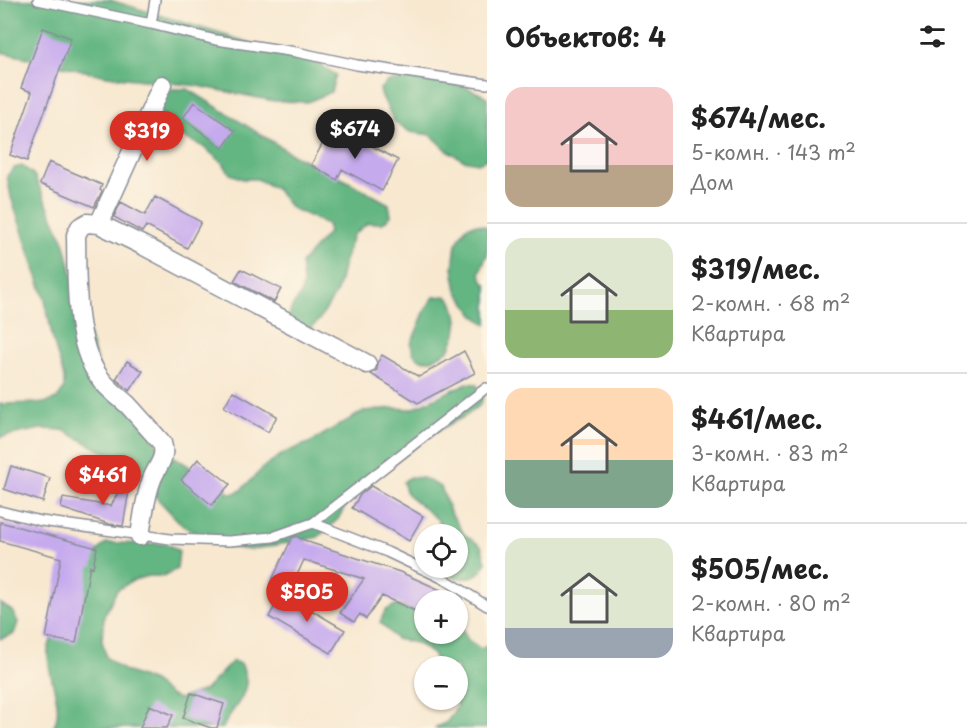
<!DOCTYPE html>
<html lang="ru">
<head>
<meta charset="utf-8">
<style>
	body { margin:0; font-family:"Playpen Sans",sans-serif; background:#f6f6f6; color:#222; height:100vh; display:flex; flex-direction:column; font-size:22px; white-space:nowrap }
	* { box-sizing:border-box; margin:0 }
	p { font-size:20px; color:#767676 }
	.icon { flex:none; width:33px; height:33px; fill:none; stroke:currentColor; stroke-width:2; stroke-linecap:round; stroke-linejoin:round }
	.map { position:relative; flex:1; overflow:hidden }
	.side { display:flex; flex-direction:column; background:#fff; width:480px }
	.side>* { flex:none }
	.buttons { position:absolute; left:414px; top:524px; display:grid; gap:12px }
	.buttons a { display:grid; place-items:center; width:54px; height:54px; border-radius:50%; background:#fff; box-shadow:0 2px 4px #0004; font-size:30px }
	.price { position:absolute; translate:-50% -51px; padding:0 14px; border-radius:21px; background:#d93025; color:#fff; font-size:20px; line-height:39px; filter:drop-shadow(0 2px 3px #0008) }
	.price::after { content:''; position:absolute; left:50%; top:36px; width:18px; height:14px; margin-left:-9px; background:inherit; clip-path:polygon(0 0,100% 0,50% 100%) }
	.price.active { background:#222; color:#fff }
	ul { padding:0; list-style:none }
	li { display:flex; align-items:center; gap:18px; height:150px; padding:0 18px }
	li+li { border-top:2px solid #e0e0e0 }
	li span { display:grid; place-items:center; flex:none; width:168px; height:120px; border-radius:18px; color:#555 }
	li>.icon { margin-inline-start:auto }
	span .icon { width:72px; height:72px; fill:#fffc; stroke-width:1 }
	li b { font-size:26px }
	h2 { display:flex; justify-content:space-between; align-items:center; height:72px; padding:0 18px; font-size:26px }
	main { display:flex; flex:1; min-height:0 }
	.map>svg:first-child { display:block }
	.forest { fill:#64b682; stroke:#407270; stroke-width:1.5 }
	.building { fill:#c6aaee }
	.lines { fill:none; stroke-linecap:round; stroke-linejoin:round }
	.lane-casing { stroke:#8a8c97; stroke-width:12 }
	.street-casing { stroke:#8a8c97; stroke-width:21 }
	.lane { stroke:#fff; stroke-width:9 }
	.street { stroke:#fff; stroke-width:18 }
</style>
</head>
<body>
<main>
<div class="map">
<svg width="487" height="728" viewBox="0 0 487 728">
	<rect width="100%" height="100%" fill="#fcf5e5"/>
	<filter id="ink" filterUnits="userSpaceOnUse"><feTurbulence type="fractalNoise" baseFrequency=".0167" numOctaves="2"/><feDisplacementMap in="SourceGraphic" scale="12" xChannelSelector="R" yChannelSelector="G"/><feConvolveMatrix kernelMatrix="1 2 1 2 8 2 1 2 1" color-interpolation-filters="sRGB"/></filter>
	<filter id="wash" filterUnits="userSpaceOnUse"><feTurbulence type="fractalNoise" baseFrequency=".008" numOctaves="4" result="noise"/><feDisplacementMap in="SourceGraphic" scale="24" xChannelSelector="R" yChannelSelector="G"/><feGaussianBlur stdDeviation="1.35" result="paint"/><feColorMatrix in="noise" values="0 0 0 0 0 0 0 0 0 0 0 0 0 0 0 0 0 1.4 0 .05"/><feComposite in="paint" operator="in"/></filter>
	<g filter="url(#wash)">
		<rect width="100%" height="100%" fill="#f8e8d0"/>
		<path class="forest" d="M0 0H110L319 64 336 75 331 92 308 102 274 101 198 86 107 76 0 52Z
			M416 80 462 85 487 97V159L478 163 463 160 447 150 431 135 410 132 394 121 381 94 380 89 388 81Z
			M171 89H188L292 154 349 182 389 204 391 216 383 223H368L353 235 345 259 337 292 319 320 303 336 288 321 291 309 301 294 303 283 301 263 329 232 327 224 291 208 276 189 257 179H243L230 174 223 163 202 146 181 136 164 124 159 107 162 96Z
			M22 166 34 175 65 244 75 288 101 375 159 446 154 470 143 475 124 468 108 454 63 430 41 429 0 437V404L44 403 57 399 64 389V377L53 340 45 300 11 197 7 176 14 168Z
			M477 224 487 227V254L480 273 484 283 487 285V325L474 315 457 291 453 268 456 244 466 227Z
			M446 296 452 301 458 319 456 334 449 350 432 360H421L413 353 411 344 426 308 434 297Z
			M467 383 476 384 483 396 481 404 467 415 437 431 352 494 338 519 318 537 250 550 222 546 201 537 182 525 154 495 167 461 175 457 231 494 240 491 266 465 286 452 311 442 334 428 364 411 394 408 412 409Z
			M410 477 423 478 441 487 450 512 464 534 481 546 486 562C484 565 483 568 481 571 470 581 450 582 443 567H458V534H443L438 520 407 494 403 482Z
			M106 543 168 544 179 551 177 569 163 576H149L134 580 117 590 104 616 102 640 106 657 123 670 153 682 171 696 179 699 205 690 233 661 242 665C243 670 247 679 246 684 244 701 228 713 223 728H53C66 705 46 676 48 651 48 644 76 576 80 570 87 560 98 552 106 543Z
			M0 603 12 611 18 622 14 634 0 639Z
			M395 605 424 615V633H458V626L461 627 468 640 481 649 487 646V728H434L447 722 457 707 455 699H458V666H438L433 654 416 643 396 639 380 622 385 611Z"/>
		<g id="blocks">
			<path class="building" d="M43 28 71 38 27 161 10 155 32 92 21 88Z
				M194 102 235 131 223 148 183 118Z
				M329 132 348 142 349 134 398 160 382 191 342 169 337 180 311 165Z
				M49 162 102 185 100 190 102 191 94 207 40 184Z
				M155 197 201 222 187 248 146 226 142 232 114 217 121 202 145 215Z
				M241 269 281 289 274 302 234 281Z
				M464 351 475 373 418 403 371 374 377 370 378 362 382 355 419 377Z
				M127 361 143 371 130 391 116 379Z
				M233 391 277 416 268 432 224 407Z
				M198 459 230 484 212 505 181 480Z
				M11 466 50 478 43 502 4 489Z
				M128 472 132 473 123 526 109 524 61 508 63 498 111 506Z
				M371 486 423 516 409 541 352 508 360 495Z
				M0 522 97 548 93 567 90 566 76 643 46 638 61 558 0 541Z
				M296 536 311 543 400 572 463 600H424V615L382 596 366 619 360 614 354 622 340 613 364 579 304 560 290 590 271 582 292 538Z
				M282 593 345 630 331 653 269 617Z
				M191 693 224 704 217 728H211L183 718Z
				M149 705 173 715 167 728H140Z"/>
		</g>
	</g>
	<g filter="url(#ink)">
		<use href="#blocks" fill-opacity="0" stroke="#8a8c97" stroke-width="1.5"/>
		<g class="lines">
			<defs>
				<path id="lane" d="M38 0 151 24
					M155 0 151 24 216 40 296 52 357 65 487 84
					M0 511 41 521 170 539 229 541 273 537 313 523 387 552 446 580 487 606
					M313 523 486 388"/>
				<path id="street" d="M99 224 162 85
					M140 536C143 517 145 497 152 479 157 466 167 458 162 443 151 431 140 418 128 405 120 398 111 391 104 383 73 349 77 279 76 235L80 227 87 223 99 224 144 246 367 364"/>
			</defs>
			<use href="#lane" class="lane-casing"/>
			<use href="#street" class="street-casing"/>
			<use href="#lane" class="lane"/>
			<use href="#street" class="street"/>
		</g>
	</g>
</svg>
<div class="buttons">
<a><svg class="icon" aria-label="locate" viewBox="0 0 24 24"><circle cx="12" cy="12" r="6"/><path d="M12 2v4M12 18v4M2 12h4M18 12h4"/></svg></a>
<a>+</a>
<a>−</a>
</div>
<b class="price active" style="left:355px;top:160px">$674</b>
<b class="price" style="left:147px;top:162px">$319</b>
<b class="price" style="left:103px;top:506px">$461</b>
<b class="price" style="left:307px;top:623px">$505</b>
</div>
<section class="side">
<h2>Объектов: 4<svg class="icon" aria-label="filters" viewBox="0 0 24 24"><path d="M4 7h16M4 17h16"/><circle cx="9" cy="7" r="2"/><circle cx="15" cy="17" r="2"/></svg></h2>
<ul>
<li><span style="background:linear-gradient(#f6c9c9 65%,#b9a48a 0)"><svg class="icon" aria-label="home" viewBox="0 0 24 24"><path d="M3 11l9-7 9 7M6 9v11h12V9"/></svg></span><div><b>$674/мес.</b><p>5-комн. · 143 m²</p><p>Дом</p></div></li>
<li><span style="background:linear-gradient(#dfe7d0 60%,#8fb573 0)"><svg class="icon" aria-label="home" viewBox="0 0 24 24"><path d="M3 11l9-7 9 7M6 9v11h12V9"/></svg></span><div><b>$319/мес.</b><p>2-комн. · 68 m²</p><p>Квартира</p></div></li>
<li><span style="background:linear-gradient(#ffd9b3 60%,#7fa58c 0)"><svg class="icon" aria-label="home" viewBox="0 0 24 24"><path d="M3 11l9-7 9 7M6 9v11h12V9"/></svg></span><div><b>$461/мес.</b><p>3-комн. · 83 m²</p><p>Квартира</p></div></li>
<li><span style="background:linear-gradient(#dfe7d0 75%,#9aa5b1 0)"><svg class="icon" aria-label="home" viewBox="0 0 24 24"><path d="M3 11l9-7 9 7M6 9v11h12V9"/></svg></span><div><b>$505/мес.</b><p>2-комн. · 80 m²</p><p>Квартира</p></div></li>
</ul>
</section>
</main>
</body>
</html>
